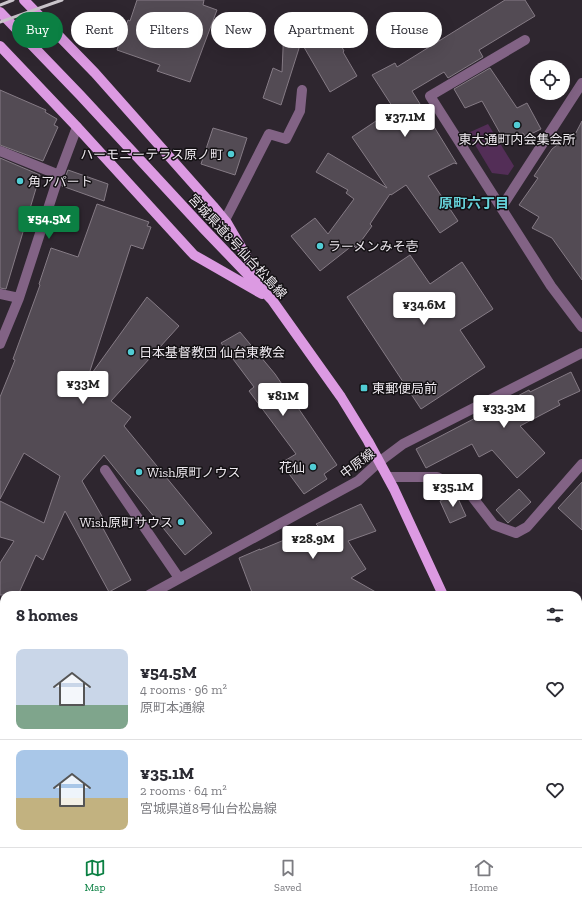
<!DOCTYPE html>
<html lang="en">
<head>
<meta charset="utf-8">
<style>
	body { margin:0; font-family:"Zilla Slab","Noto Sans JP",serif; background:#f7f7f7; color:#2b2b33; height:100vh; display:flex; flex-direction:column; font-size:15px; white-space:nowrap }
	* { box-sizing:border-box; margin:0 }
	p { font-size:13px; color:#7c7c81 }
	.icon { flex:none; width:22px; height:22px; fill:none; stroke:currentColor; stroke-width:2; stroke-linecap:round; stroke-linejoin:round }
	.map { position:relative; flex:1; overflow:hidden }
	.details { position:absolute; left:0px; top:591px; width:582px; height:256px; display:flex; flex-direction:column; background:#fff; border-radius:12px 12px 0 0; box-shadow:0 4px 16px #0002 }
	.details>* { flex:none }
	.guide { position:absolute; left:12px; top:12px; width:558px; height:36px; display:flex; gap:8px }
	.tools { position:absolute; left:530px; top:60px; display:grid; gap:8px }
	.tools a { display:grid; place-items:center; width:40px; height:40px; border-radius:50%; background:#fff; box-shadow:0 4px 16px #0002; font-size:20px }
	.price { position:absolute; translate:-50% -34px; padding:0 9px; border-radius:4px; background:#fff; color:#222; font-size:13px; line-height:26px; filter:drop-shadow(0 1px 2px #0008) }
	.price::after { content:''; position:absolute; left:50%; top:24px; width:12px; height:9px; margin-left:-6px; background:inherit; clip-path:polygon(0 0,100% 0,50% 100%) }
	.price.selected { background:#0b8043; color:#fff }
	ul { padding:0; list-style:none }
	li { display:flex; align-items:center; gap:12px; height:100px; padding:0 16px }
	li+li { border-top:1px solid #e1e1e2 }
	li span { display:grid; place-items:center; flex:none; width:112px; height:80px; border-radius:8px; color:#555 }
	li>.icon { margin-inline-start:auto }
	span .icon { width:48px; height:48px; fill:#fffc; stroke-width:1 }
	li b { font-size:17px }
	h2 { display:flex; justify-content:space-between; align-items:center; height:48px; padding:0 16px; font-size:17px }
	.chip { padding:0 14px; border-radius:18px; background:#fff; box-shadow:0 4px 16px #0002; font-size:14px; line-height:36px }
	.chip.selected { background:#0b8043; color:#fff }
	.menu { display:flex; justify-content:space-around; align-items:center; height:56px; border-top:1px solid #e1e1e2; background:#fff; font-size:11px; color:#7c7c81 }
	.menu a { display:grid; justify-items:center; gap:2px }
	.menu .selected { color:#0b8043 }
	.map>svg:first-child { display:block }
	.green { fill:#532e57 }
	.building { fill:#534b54; stroke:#857b85 }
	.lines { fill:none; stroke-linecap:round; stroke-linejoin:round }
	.minor { stroke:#826385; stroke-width:10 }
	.major { stroke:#dc9ae2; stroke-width:10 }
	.rail { stroke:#cac5cb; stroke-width:3 }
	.poi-dot { fill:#51ccd4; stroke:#141114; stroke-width:1.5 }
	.labels { text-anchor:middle; stroke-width:3; stroke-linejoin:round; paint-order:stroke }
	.poi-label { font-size:13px; fill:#eee9ef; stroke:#141114; text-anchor:start }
	.street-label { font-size:13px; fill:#eee9ef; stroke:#141114 }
	.neighbourhood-label { font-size:14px; font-weight:bold; fill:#66d2da; stroke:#141114 }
</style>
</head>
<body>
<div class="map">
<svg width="582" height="847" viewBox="0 0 582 847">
	<rect width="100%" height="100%" fill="#2e262f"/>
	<path class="green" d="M488 124 514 166 508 175 492 173 468 133Z"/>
	<path class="building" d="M137 0H204L203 5 217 10 190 82 157 71 160 65 117 50 128 20 130 21Z
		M505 0H525L535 16 479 50 483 57 448 78 444 72 412 91 457 164 454 163 428 176 458 221 440 233 406 185 391 195 390 194 370 224 372 226 356 248 353 245 320 271 291 236 315 218 328 234 354 199 346 193 348 190 316 172 328 153 387 188 352 137 394 109 372 75 395 63 397 67Z
		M329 23 344 51 343 52 357 76 330 92 301 42 281 105 263 98 273 68 282 72 284 26 320 27Z
		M490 68 517 108 527 103 541 129 525 137 523 133 505 142 482 101 465 108 454 89Z
		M0 90 46 110 45 112 57 119 54 125 58 127 43 161 0 145Z
		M582 121V280L552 238 532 228 539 217 519 205 538 178 534 176 552 149 561 142 569 146Z
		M213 128 247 138 235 175 201 164Z
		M0 158 40 175 6 289 0 288Z
		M68 170 108 184 104 201 62 186Z
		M97 204 149 222 147 226 151 227 143 249 131 245 87 380 147 297 179 326 111 401 131 417 124 426 212 533 185 555 104 455 82 481 103 518 99 521 131 580 109 592 65 511 43 560 36 555 18 595H0V563L14 541 0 537V501L44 523 60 476 24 453 0 499V397L15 360 13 359 40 285 39 284 51 248 78 257Z
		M410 255 430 284 462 262 493 309 460 330 485 367 421 409 347 297Z
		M240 332 275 374 337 465 324 474 327 479 304 494 281 463 296 454 249 391 254 387 221 343Z
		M571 372 580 391 558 401 560 405 520 426 545 453 517 478 492 450 479 457 472 444 426 468 416 449 529 390 530 392Z
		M582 482V530L558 508Z
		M519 489 531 502 508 523 496 510Z
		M456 494 466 516 450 523 440 501Z
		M361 504 376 531 348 541 366 569 351 578 381 595H253L239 558 260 549V550L318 526 316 524Z"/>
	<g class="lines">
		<path class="minor" d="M525 40 430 96 551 286 582 327
			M0 151 59 175
			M501 208 582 83
			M225 220 269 134 286 139 300 111 302 90
			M0 294 19 298
			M0 344 19 298 59 175 77 127
			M105 470 179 578
			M388 477H437L470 494 494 525 516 533 527 527 582 464
			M149 595 358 481 379 462 403 444 582 353
			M0 641H4
			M195 847 196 843
			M330 847 332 843"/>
		<path class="major" d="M24 0 95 73 213 206 227 223 263 285
			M0 12 80 95 204 229 272 300 341 397 368 441 394 489 443 595
			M0 46 77 127 194 255 262 294
			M560 843 561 847"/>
		<path class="rail" d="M0 5 13 0
			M0 22 62 0"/>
	</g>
	<g class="poi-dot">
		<circle cx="517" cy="125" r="4"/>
		<circle cx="231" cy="154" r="4"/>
		<circle cx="20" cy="181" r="4"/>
		<circle cx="320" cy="246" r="4"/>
		<circle cx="131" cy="352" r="4"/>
		<rect x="360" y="384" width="8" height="8" rx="2"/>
		<circle cx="313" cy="467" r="4"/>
		<circle cx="139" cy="472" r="4"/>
		<circle cx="181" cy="522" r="4"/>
	</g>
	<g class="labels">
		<g class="poi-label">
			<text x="517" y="144" text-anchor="middle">東大通町内会集会所</text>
			<text x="223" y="159" text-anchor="end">ハーモニーテラス原ノ町</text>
			<text x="28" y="186">角アパート</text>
			<text x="328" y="251">ラーメンみそ壱</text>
			<text x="139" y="357">日本基督教団 仙台東教会</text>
			<text x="372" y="393">東郵便局前</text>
			<text x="305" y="472" text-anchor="end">花仙</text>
			<text x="147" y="477">Wish原町ノウス</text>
			<text x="173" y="527" text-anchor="end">Wish原町サウス</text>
		</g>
		<g class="street-label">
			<text transform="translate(238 246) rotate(47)" y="5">宮城県道8号仙台松島線</text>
			<text transform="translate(357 463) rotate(-37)" y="5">中原線</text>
		</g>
		<g class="neighbourhood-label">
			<text x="474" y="208">原町六丁目</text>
		</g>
	</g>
</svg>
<div class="tools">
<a><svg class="icon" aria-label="locate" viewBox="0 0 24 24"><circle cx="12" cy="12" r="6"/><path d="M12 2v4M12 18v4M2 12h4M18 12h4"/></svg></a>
</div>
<b class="price" style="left:405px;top:138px">¥37.1M</b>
<b class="price selected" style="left:49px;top:240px">¥54.5M</b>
<b class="price" style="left:424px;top:326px">¥34.6M</b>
<b class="price" style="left:83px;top:405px">¥33M</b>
<b class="price" style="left:283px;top:417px">¥81M</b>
<b class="price" style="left:504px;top:429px">¥33.3M</b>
<b class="price" style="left:453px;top:508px">¥35.1M</b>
<b class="price" style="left:313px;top:560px">¥28.9M</b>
<div class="guide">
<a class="chip selected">Buy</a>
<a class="chip">Rent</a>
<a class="chip">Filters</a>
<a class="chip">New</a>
<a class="chip">Apartment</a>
<a class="chip">House</a>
</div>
<section class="details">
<h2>8 homes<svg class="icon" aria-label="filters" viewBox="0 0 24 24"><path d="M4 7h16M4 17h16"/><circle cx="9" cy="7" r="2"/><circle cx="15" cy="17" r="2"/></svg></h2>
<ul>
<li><span style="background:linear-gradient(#c9d6e8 70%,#7fa58c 0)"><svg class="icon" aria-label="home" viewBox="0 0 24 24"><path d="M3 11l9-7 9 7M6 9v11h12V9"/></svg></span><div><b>¥54.5M</b><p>4 rooms · 96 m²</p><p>原町本通線</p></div><svg class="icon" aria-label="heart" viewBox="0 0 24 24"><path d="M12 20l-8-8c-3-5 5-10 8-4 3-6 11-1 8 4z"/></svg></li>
<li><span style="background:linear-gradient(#a9c7e8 60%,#c2b280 0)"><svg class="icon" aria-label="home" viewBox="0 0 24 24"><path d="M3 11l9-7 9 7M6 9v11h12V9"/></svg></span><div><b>¥35.1M</b><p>2 rooms · 64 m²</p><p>宮城県道8号仙台松島線</p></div><svg class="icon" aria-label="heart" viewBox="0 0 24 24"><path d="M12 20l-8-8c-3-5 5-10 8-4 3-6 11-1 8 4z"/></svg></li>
</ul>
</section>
</div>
<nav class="menu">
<a class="selected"><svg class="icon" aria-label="map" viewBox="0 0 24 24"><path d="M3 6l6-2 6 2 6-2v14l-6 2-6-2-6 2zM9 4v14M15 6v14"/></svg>Map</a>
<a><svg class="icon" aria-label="saved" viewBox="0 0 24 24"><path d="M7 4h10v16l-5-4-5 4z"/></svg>Saved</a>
<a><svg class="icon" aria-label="home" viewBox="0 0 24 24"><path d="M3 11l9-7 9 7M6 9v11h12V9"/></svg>Home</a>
</nav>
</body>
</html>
